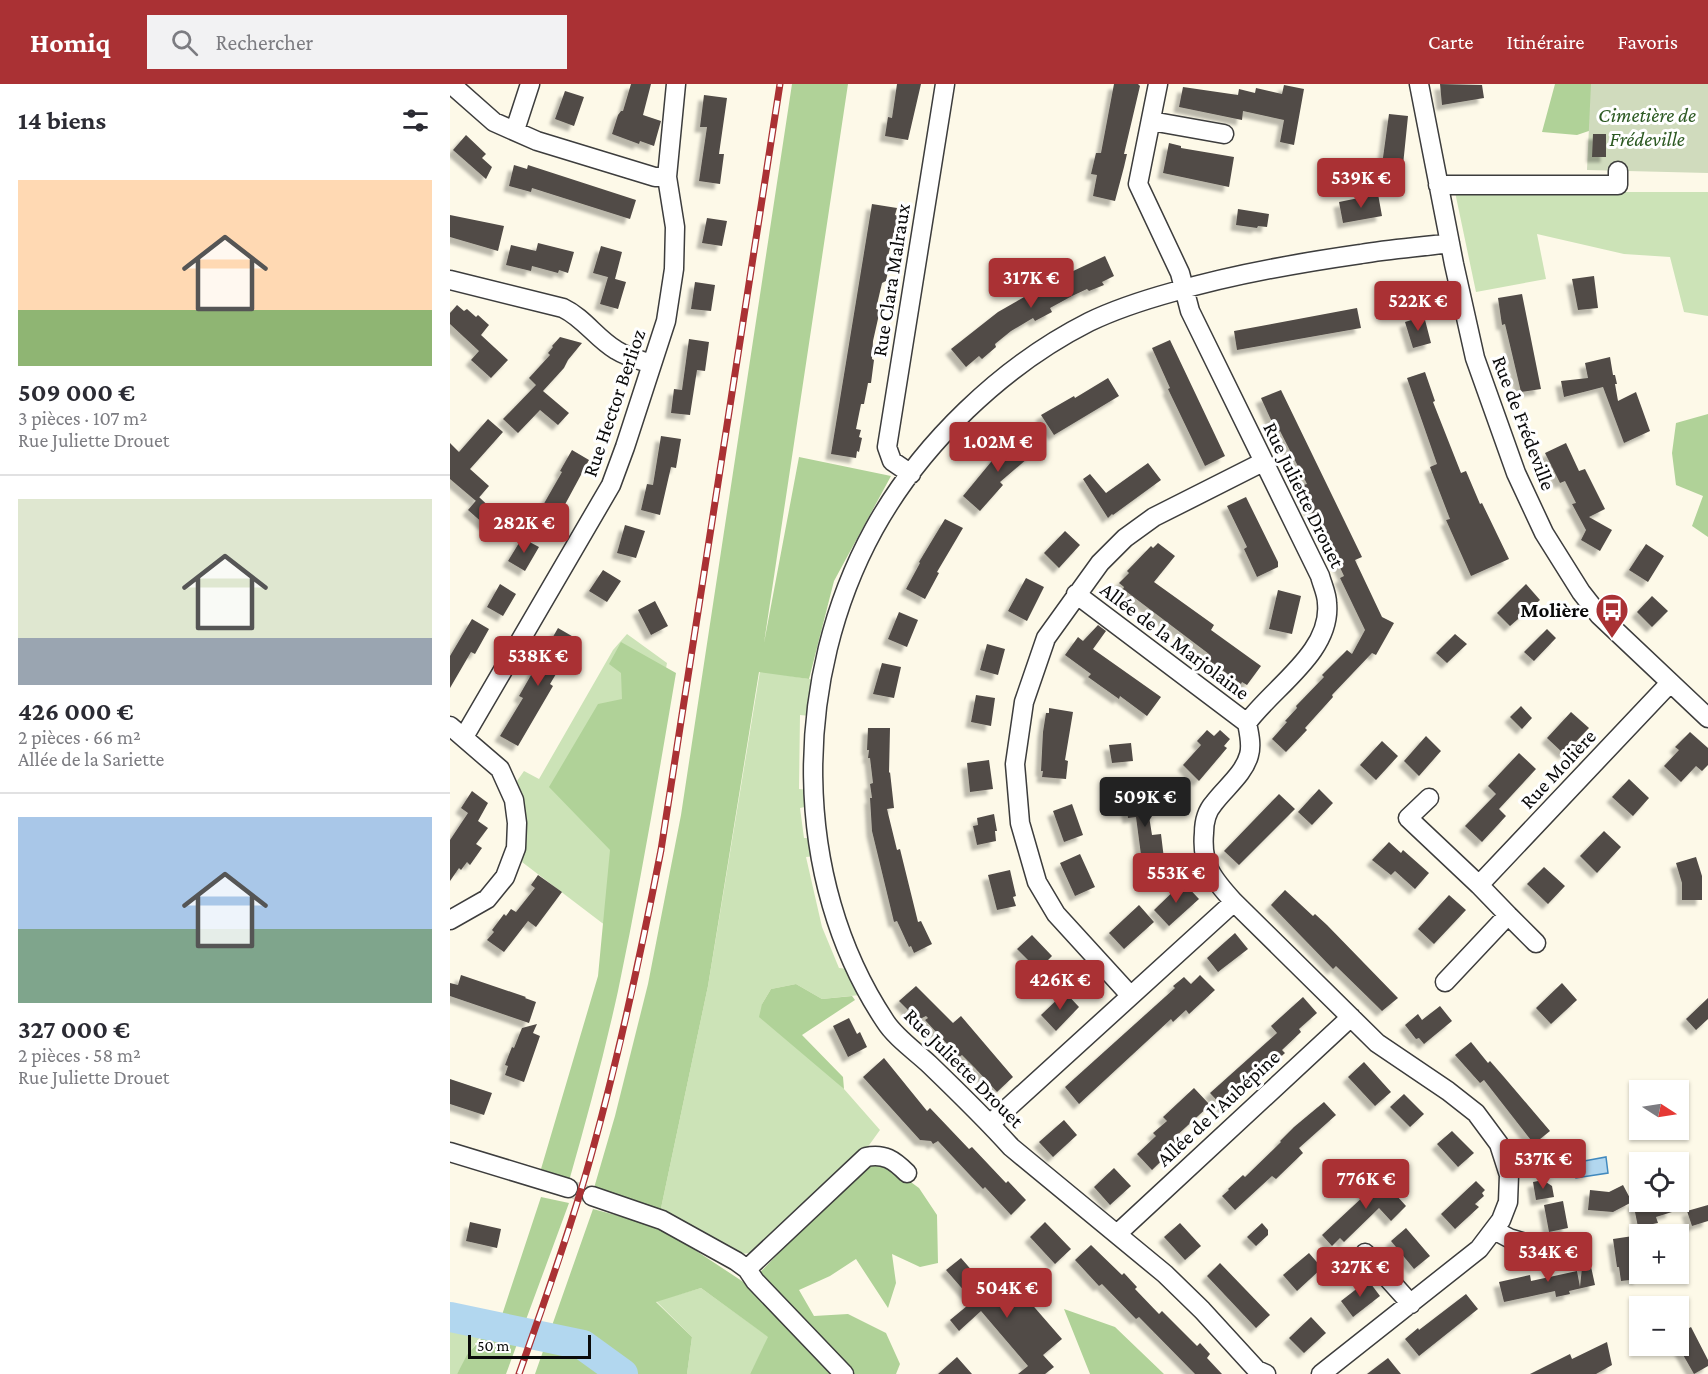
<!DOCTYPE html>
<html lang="fr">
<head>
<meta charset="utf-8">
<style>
	body { margin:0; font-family:"Crimson Pro",serif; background:#f2f2f3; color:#2b2b33; height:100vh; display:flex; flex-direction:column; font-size:22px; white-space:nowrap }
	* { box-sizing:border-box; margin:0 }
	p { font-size:20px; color:#7c7c81 }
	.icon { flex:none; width:33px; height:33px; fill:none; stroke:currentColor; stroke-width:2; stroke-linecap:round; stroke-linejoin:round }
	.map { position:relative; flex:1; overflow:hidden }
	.side { display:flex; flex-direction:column; background:#fff; width:450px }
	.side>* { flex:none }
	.needle { width:39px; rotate:102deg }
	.buttons { position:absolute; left:1179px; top:996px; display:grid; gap:12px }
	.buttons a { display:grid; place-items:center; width:60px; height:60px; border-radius:0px; background:#fff; box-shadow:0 2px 4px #0004; font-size:30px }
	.scale { position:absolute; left:18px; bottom:15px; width:123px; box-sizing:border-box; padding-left:6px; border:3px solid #0a0a0a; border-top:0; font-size:16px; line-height:21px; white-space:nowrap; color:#0a0a0a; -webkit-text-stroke:4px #fff; paint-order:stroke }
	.price { position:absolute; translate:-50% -51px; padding:0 14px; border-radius:6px; background:#aa3134; color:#fff; font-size:20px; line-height:39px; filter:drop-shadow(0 2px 3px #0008) }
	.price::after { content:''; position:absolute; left:50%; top:36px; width:18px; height:14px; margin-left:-9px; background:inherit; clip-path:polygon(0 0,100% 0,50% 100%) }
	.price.current { background:#222; color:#fff }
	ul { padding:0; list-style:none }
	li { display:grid; align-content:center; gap:12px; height:318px; padding:0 18px }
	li+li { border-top:2px solid #e1e1e2 }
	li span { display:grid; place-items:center; height:186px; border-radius:0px; color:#555 }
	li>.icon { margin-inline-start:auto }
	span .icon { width:108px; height:108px; fill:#fffc; stroke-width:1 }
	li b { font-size:26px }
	h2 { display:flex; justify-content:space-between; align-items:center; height:72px; padding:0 18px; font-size:26px }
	header { display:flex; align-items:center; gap:36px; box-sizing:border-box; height:84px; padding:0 30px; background:#aa3134; color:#fff }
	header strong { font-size:28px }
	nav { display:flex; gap:33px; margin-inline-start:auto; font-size:21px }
	.search { width:420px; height:54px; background:#f2f2f3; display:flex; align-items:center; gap:15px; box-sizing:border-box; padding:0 21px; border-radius:0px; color:#7c7c81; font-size:22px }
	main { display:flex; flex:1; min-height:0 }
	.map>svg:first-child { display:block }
	.green { fill:#cce3b7 }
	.forest { fill:#b0d298 }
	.cemetery { fill:#d0dbbd }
	.water { fill:#b2d7ef; stroke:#4189be; stroke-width:1.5 }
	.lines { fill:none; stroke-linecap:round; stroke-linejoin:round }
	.river { stroke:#b2d7ef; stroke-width:30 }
	.building { fill:#514b47; filter:url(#shadow) }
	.minor-tunnel { stroke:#d9d5c7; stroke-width:18; stroke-dasharray:18 9; stroke-linecap:butt }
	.minor-casing { stroke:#3d3d3d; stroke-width:21 }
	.minor { stroke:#fff; stroke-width:18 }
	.rail-casing { stroke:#aa3134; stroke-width:7 }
	.rail { stroke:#fff; stroke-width:4.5; stroke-dasharray:14; stroke-linecap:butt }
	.labels { text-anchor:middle; stroke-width:6; stroke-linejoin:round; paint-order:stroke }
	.park-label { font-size:21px; font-style:italic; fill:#2c5922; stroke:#fff }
	.street-label { font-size:21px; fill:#0a0a0a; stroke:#fff }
	.poi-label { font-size:21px; font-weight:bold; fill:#0a0a0a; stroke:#fff; text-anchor:end }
</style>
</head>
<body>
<header>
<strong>Homiq</strong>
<div class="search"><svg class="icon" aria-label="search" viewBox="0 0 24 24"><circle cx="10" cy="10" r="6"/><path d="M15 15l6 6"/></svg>Rechercher</div>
<nav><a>Carte</a><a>Itinéraire</a><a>Favoris</a></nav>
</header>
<main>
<section class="side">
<h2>14 biens<svg class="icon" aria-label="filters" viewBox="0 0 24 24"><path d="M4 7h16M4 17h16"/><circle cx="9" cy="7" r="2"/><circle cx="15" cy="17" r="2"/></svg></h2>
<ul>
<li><span style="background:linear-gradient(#ffd9b3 70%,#8fb573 0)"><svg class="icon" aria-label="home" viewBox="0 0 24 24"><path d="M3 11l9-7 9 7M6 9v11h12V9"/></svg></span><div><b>509 000 €</b><p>3 pièces · 107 m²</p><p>Rue Juliette Drouet</p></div></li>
<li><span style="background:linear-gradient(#dfe7d0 75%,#9aa5b1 0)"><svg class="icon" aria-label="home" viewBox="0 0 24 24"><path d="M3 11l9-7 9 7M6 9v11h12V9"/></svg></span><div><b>426 000 €</b><p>2 pièces · 66 m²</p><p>Allée de la Sariette</p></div></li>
<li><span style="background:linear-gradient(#a9c7e8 60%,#7fa58c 0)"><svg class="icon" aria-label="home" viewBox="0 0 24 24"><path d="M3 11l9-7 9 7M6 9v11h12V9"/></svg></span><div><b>327 000 €</b><p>2 pièces · 58 m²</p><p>Rue Juliette Drouet</p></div></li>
</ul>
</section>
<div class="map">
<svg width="1258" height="1290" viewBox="0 0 1258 1290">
	<defs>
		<filter id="shadow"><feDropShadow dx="-5.5" dy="5.5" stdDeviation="1.5" flood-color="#0004"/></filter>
	</defs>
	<rect width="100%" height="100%" fill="#fdf9e8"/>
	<path class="green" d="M1005 108H1258V232L1234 228 1220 173 1174 170 1087 150 1096 195 1026 208Z
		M177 550 217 579 195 696 160 845 72 778C79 747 78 727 67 697L74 687 89 695 163 566Z
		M310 587 365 596 360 632 350 631 349 705 359 706V722L350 724 354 754H363L366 772 356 773 372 843 389 884 399 885 410 911 372 915 346 900 321 905 312 920 394 1005 430 1046 417 1064 305 1168 286 1171 210 1129 258 902Z
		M251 1204 319 1253 300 1290H237L242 1253 206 1217Z
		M0 1236 36 1243 7 1290H0Z"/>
	<path class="forest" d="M342 0H398L314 559 349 373 441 392 384 497 359 595 309 588 258 902 210 1129 144 1104 165 1032 198 900 231 731Z
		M1105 0H1191L1171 36 1127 51 1092 48Z
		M1258 330V453L1242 442 1253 412 1226 401 1222 369 1226 339Z
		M171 558 226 589C208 695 190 802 168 907 154 971 137 1034 119 1097L91 1085 148 892 160 766 99 703 148 620 172 615 171 589 159 580Z
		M346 900 372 915 402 912 405 916 352 951 393 993 394 1005 309 933 312 920 321 905Z
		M433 1078 469 1104 487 1131 488 1179 470 1183 442 1170 446 1199 438 1224 406 1175 380 1192 349 1206 364 1232 398 1230 436 1249 450 1280 446 1290H300L318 1253 251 1204 206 1218 242 1253 237 1290H85L143 1125 210 1143 298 1201 415 1079Z
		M91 1113 119 1119 56 1290H7L17 1271 52 1231Z
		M614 1225 665 1243 714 1290H640Z"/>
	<path class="cemetery" d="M1141 0H1258V89L1137 86Z"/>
	<path class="water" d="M1156 1073 1158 1089 1126 1094 1123 1079Z"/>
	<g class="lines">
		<path class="river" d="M0 1233 133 1261 173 1290"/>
	</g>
	<path class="building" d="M181 0H201L193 31 211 37 204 62 190 57 189 60 162 50 168 31 171 27H173Z
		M447 0H471L458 56 435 52 438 33 442 34Z
		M664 0H688L690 2 674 70H677L674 83 665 117 643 112 647 91 641 90 646 69H651Z
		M990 0 1032 1 1034 14 992 21Z
		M834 1 854 5 844 61 830 58 834 36 793 27 792 36 729 23 733 3 788 11 789 5 805 9 806 4 832 10Z
		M115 7 134 13 124 42 105 35Z
		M254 11 277 14 269 70H274L270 100 249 97 257 43H250Z
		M939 30 958 32 952 91 931 88Z
		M1143 50H1156V73H1142Z
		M16 51 36 70 32 74 42 83 36 95 3 66Z
		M719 59 731 62V64L784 73 779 103 713 89Z
		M64 81 77 85 78 81 186 116 180 135 82 104 81 108 59 102Z
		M928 110 932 132 893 139 889 118Z
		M422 120 447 124 445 131 448 132 438 172H441L436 197 432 199 426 225 430 226 423 257 422 275 424 276 421 299H418L414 320H411L406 345 411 346 409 353 412 354 409 368 407 367 406 374 381 370Z
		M788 125 819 130 817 143 808 142 807 144 786 141Z
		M0 131 54 142 48 167 0 153Z
		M257 134 277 137 272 162 252 159Z
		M88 159 124 168 118 189 109 186 108 189 82 182 81 187 56 181 61 161 86 167Z
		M151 162 172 168 165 195 143 189Z
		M655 172 664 192 652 198 654 201 639 207 637 205 622 212 600 224 602 228 585 237 583 234 561 247 545 260 546 263 532 275 529 272 516 283 501 265 548 228 602 197Z
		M1144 192 1148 224 1128 226 1122 195Z
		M158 193 176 198 168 225 150 220Z
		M245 198 265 201 261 227 241 225Z
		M1072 210 1091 305 1071 308 1055 240 1052 241 1048 214Z
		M7 221 14 227 17 225 26 233 28 231 39 241 31 251 58 276 41 294 21 276 29 267 0 240V229Z
		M907 224 911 244 787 266 784 247Z
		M974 232 981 259 963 264 955 238Z
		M110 253 132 259 118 276 114 284 93 307 119 329 108 341 90 326 68 349 53 335 86 301 79 294 100 271 98 269 103 263 102 262Z
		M239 255 259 258 255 287 247 286 240 331 221 329 224 305 232 306Z
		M720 256 775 372 755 382 718 305 720 304 702 264Z
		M1160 273 1163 291H1165L1167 300H1165L1168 317 1186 308 1200 347 1174 359 1153 303 1114 313 1111 297 1138 294 1135 279Z
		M975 288 985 317 983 318 1011 389 1016 387 1030 420 1032 419 1059 475 1021 492 996 436 1000 435 980 383 987 380 957 294Z
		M658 294 669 312 604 351 591 331 624 312 625 314Z
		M831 306 912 473 905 476 932 533 944 539 926 571 922 569 882 611 883 613 855 644 857 646 836 668 822 655 837 638 835 637 847 624 846 622 874 593 872 591 897 566 902 570 915 546 890 494 894 492 886 475H887L866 431 863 432 855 416 859 413 853 401 857 400 830 347 827 349 811 314Z
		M38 335 53 348 20 385 39 402 26 417 0 395V359L9 368Z
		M211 352 231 355 226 384 221 383 210 431 191 426 197 400 203 401Z
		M572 352 585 368 550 398 553 401 530 427 513 412 550 367Z
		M1116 359 1129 387 1135 385 1155 425 1139 433 1162 446 1150 467 1131 456 1136 446 1122 420 1126 419 1115 397 1110 399 1095 369Z
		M122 366 139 376 105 439 88 430 112 388 110 387Z
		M698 379 711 396 663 431 662 430 658 434 633 395 640 390 656 409Z
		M29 413 46 429 35 441 18 426Z
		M796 413 828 478V483L807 493 794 465 797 463 777 422Z
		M495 435 513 444 487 488 489 489 475 515 456 505 470 479 469 478Z
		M175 441 195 447 186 474 167 469Z
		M615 447 630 461 609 484 594 469Z
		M72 454 89 463 75 487 58 477Z
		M708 459 725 472 704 498 764 541 761 546 811 582 797 601 792 598 791 600 756 574 759 570 673 505 674 503 669 499 679 489 677 487 701 462 703 464Z
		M1196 460 1214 472 1198 498 1179 486Z
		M153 486 171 497 157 518 139 507Z
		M576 494 594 503 577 537 558 527Z
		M50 500 66 510 53 532 37 523Z
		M1076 500 1090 516 1060 542 1047 529Z
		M828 506 851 512 842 550 819 545Z
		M1202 512 1218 527 1202 543 1187 528Z
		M205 517 218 542 201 551 188 526Z
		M449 528 468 536 457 563 438 555Z
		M22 535 39 545 25 570 21 568 0 604V572Z
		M648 541 656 547 643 565 711 613 697 632 670 612 669 615 638 593 641 590 615 571 628 553 633 557Z
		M108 544 127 555 100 600 103 602 68 662 50 652 73 614 69 612Z
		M1097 545 1106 554 1084 577 1074 568Z
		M1005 550 1017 560 997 579 986 569Z
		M537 560 555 565 548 591 530 586Z
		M432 579 451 583 444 614 423 610Z
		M526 611 545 614 541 642 521 638Z
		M1071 622 1082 634 1072 645 1060 633Z
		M599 624 623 628 615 676 618 677 616 695 592 693 593 687H591L593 648 596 629H599Z
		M1121 628 1139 644 1114 670 1097 654Z
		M418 644H440L439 689 440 688 444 724 437 725 447 766 450 765 468 838 471 837 482 860 464 869 461 862 459 863 447 837 444 838 422 747 420 714H422L420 700 423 699 420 674H418L419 666H417Z
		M757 646 764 652 770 646 780 655 774 662 777 664 749 697 733 681 751 661 747 657Z
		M1240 648 1258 664V681L1252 687 1246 682 1231 698 1214 682 1229 666 1225 663Z
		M976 652 991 667 969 692 954 677Z
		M932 657 948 672 926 696 910 681Z
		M681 659 683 677 662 679 659 661Z
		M1069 669 1086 685 1049 725 1056 732 1032 758 1015 742 1046 710 1038 702Z
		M539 676 543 705 520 708 517 679Z
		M1179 695 1199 714 1183 732 1162 713Z
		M694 701 702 751 711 750 715 783 693 786 686 733 678 734 674 704Z
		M869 705 883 719 862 741 848 728Z
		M22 707 38 719 28 737 38 744 26 760 32 764 20 781 17 778 11 786 9 784 0 797V756L18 729 11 724Z
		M829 710 845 725 789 781 774 767Z
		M622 720 633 751 614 758 603 727Z
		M544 730 547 747H545L546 757 527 761 523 742 528 741 527 734Z
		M1154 747 1171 763 1147 789 1130 772Z
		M939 758 951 769 953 766 979 789 965 805 945 787 941 791 922 776Z
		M630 770 645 803 625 812 610 779Z
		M1246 773 1252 792V816H1232V799L1226 779Z
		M1094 783 1115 802 1098 820 1077 800Z
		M560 786 566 812 563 813 566 822 547 826 538 791Z
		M88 791 112 808 86 843 78 837 54 868 37 856 44 848 42 846 54 830 56 832 61 825 66 828 85 804 81 801Z
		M733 798 749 815 719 842 704 826Z
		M835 806 863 832 865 830 877 841 948 914 932 927 886 882 883 885 821 821Z
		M999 811 1016 826 984 860 968 845Z
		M689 821 704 838 674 865 659 849Z
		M785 849 798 865 768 888 757 874Z
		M582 851 602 872 588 886 567 865Z
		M11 891 76 913 75 914 86 918 79 939 0 912V899L8 901Z
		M750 891 765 906 739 930 736 926 723 938 721 935 629 1020 615 1003 725 904 723 902 734 893 741 900Z
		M1112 899 1127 916 1101 940 1086 924Z
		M466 902 503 939 511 932 563 993 547 1008 525 984 512 971 509 973 475 936 478 934 476 932 468 936 449 917Z
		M615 908 629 923 606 947 591 931Z
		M853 913 867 929 849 945 851 948 832 966 835 969 774 1024 760 1009 827 949 821 942Z
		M1258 914V935L1246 946 1236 935Z
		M990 922 1002 937 974 960 969 954 966 955 955 941 968 930 972 936Z
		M399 934 407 950 410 948 417 963 398 973 383 942Z
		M87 940 83 949 90 952 74 998 55 991 58 982 55 981 58 973 62 963 64 964 72 944Z
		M1021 958 1038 979 1040 977 1054 993 1100 1047 1084 1060 1034 996 1030 999 1005 971Z
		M434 974 477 1027 480 1024 519 1065 522 1063 556 1099 558 1097 576 1116 561 1131 535 1103 533 1105 488 1057 483 1060 481 1057 470 1056 413 993Z
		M914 978 941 1008 925 1022 898 993Z
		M0 995 42 1009 34 1031 0 1020Z
		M744 1004 760 1021 724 1054 729 1060 702 1086 687 1070 706 1052 703 1049 717 1037 713 1033Z
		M954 1010 974 1030 960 1043 940 1023Z
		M874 1018 886 1031 849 1064 853 1069 826 1095 822 1092 785 1126 772 1112 779 1106 778 1105 793 1091 795 1093 831 1058 830 1057 844 1043Z
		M614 1036 627 1051 603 1073 589 1058Z
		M1002 1047 1024 1069 1008 1083 987 1060Z
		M664 1084 681 1102 660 1121 644 1103Z
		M928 1091 956 1122 941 1137 929 1124 894 1158 890 1154 882 1162 872 1151 916 1110 912 1105Z
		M1093 1096 1102 1102 1104 1113 1086 1116 1083 1098Z
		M1026 1097 1035 1106 1032 1109 1034 1112 1025 1120 1029 1123 1005 1145 991 1130Z
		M1173 1101 1182 1118 1163 1128 1138 1126 1140 1106 1159 1108Z
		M1113 1117 1118 1144 1099 1148 1094 1121Z
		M1183 1118H1218L1222 1128 1206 1133 1208 1139 1188 1143Z
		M1258 1121V1137L1242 1142 1237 1127Z
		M20 1138 51 1145 47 1164 16 1157Z
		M595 1138 621 1165 605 1180 580 1153Z
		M730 1139 751 1162 735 1176 714 1153Z
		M812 1139 818 1146V1151L806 1162 797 1153Z
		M956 1144 980 1172 964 1185 941 1157Z
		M1183 1152 1189 1195 1171 1197 1169 1183H1167L1163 1155Z
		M641 1161 672 1191 674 1189 687 1203 685 1205 709 1230 712 1227 747 1262 750 1259 760 1270 757 1274 772 1290H745L689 1233 686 1235 652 1200 649 1202 625 1176Z
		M1134 1164H1137L1145 1201 1119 1207 1120 1210 1106 1213 1105 1207 1054 1218 1049 1198 1080 1191 1081 1197 1127 1187 1130 1203Z
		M859 1169 872 1184 847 1207 833 1191Z
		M511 1174 538 1205 550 1195 557 1203 545 1214 555 1225 572 1209 612 1255 593 1271 604 1283 595 1290H568L578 1282 531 1227 509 1247 500 1236 523 1217 496 1186Z
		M770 1179 820 1231 806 1244 757 1192Z
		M918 1196 930 1212 903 1233 891 1217Z
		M1016 1210 1028 1225 969 1272 955 1255 968 1244 969 1246Z
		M861 1233 876 1249 854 1269 839 1254Z
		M1241 1243 1258 1276V1282L1244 1290 1228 1262V1250Z
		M1157 1258 1162 1281 1146 1290H1080L1120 1270 1122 1275Z
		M507 1273 522 1290H488Z
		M938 1274 951 1290H917Z"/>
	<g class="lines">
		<path class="minor-tunnel" d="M118 1104 142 1112"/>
		<defs>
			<path id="minor" d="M1 0 44 38 87 57 205 93H217
				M708 0 688 100 730 189 740 227 870 492C872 500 877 510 877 519 882 568 823 603 797 639 799 649 802 661 799 671 794 690 775 704 764 719 756 728 754 738 754 749 751 781 763 795 784 818L927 959 998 1007 1026 1029 1049 1060 1059 1091 1058 1118 1051 1136 1029 1165 871 1290
				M969 0 1004 180 1025 274 1066 389 1094 449 1131 508 1149 531 1258 634
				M701 37 774 50
				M65 46 80 0
				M988 101H1168V87
				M0 196 113 224C134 234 146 254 166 266 177 273 189 276 202 280
				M461 390 442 377 437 363 495 0
				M626 510 797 639
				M0 642 50 685 64 716 67 739 66 764 55 793 37 815 0 836
				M14 653 161 401 175 363 216 237 224 185 225 143 217 93 226 0
				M979 714 958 734 1029 801
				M1058 831 1086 859
				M995 898 1058 831 1029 801 1220 599
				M680 911 606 830 587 798 570 739 565 680 574 618 596 554 650 479 675 454 704 433 813 378
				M540 1040 784 818
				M0 1068 118 1104
				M142 1112 212 1136 286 1177 297 1185 305 1197 394 1290
				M1044 1146 1059 1154 1088 1163
				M667 1150 901 933
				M915 1169 961 1220
				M297 1185 416 1073C434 1069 444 1076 457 1089
				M816 1290 807 1286 752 1226 715 1190 561 1063C535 1034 507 1007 479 980 465 967 445 953 435 937 340 794 342 594 424 445 471 360 552 282 639 238 666 225 694 216 723 208 784 190 848 179 911 170 941 165 971 163 1000 159"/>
		</defs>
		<use href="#minor" class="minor-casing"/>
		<use href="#minor" class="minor"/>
		<defs>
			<path id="rail" d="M69 1290C93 1222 117 1155 137 1086 167 981 190 874 211 766L330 0"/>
		</defs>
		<use href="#rail" class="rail-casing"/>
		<use href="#rail" class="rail"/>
	</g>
	<defs>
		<symbol id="bus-pin" viewBox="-11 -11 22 30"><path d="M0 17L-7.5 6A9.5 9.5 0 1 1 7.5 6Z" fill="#aa3134" stroke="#fff"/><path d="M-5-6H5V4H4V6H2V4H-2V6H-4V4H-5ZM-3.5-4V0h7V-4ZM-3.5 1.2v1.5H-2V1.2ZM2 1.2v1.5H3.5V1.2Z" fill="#fff"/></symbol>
	</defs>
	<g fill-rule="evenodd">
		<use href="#bus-pin" x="1143" y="507" width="38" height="52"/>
	</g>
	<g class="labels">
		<g class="park-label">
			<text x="1197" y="38">Cimetière de<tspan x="1197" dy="24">Frédeville</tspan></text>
		</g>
		<g class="street-label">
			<text transform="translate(441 196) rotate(-81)" y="7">Rue Clara Malraux</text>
			<text transform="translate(164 319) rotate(-71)" y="7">Rue Hector Berlioz</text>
			<text transform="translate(1074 339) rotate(69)" y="7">Rue de Frédeville</text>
			<text transform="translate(854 411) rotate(64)" y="7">Rue Juliette Drouet</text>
			<text transform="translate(725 557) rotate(37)" y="7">Allée de la Marjolaine</text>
			<text transform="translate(1108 685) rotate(-47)" y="7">Rue Molière</text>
			<text transform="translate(514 984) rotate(45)" y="7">Rue Juliette Drouet</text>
			<text transform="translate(768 1024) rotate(-43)" y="7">Allée de l'Aubépine</text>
		</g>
		<g class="poi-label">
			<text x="1139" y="533">Molière</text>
		</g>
	</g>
</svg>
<div class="buttons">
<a><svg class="needle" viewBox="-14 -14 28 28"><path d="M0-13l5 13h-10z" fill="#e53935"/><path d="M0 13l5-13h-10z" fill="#7c7c81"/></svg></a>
<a><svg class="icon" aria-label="locate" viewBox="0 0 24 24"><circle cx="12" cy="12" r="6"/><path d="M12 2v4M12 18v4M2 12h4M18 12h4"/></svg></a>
<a>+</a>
<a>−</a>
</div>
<div class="scale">50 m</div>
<b class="price" style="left:911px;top:125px">539K €</b>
<b class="price" style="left:581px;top:225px">317K €</b>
<b class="price" style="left:968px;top:248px">522K €</b>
<b class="price" style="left:548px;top:389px">1.02M €</b>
<b class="price" style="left:74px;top:470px">282K €</b>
<b class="price" style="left:88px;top:603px">538K €</b>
<b class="price current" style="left:695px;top:744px">509K €</b>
<b class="price" style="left:726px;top:820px">553K €</b>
<b class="price" style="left:610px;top:927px">426K €</b>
<b class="price" style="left:1093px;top:1106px">537K €</b>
<b class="price" style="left:916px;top:1126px">776K €</b>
<b class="price" style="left:1098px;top:1199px">534K €</b>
<b class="price" style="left:910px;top:1214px">327K €</b>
<b class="price" style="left:557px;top:1235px">504K €</b>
</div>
</main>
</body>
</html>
